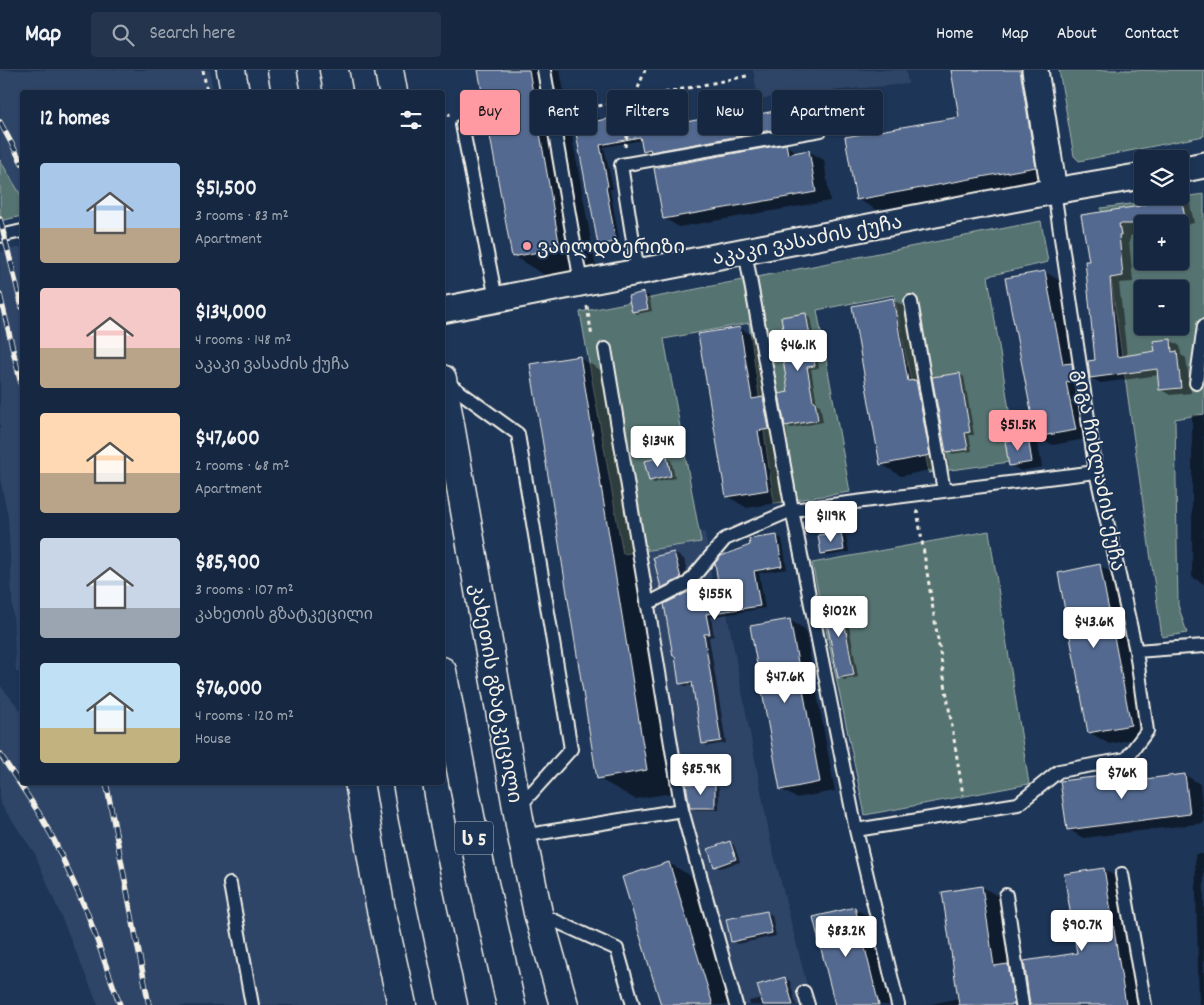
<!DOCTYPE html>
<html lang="en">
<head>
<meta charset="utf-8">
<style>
	body { margin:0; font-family:Dekko,"Noto Sans Georgian",sans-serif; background:#23344c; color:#f1f3f6; height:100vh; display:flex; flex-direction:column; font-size:19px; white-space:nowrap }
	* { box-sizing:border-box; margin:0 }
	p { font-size:16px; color:#9ea6b1 }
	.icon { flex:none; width:28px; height:28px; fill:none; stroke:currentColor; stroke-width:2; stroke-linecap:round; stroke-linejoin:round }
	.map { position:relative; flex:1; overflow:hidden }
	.details { position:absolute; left:20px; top:20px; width:425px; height:695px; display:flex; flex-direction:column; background:#162841; border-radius:5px; box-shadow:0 1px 4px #0004,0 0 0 1px #35445a }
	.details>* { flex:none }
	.banner { position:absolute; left:460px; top:20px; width:475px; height:45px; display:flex; gap:10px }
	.buttons { position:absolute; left:1134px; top:80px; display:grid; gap:10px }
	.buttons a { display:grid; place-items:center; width:55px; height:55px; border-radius:5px; background:#162841; box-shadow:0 1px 4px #0004,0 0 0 1px #35445a; font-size:25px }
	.price { position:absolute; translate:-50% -42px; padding:0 11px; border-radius:5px; background:#fff; color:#222; font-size:16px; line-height:32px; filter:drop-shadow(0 1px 2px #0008) }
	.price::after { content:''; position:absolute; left:50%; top:30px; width:15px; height:11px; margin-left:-8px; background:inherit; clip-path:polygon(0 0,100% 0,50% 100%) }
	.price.current { background:#ff9aa2; color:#111 }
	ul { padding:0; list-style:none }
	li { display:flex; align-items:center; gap:15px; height:125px; padding:0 20px }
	li span { display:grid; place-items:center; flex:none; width:140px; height:100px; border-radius:5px; color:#555 }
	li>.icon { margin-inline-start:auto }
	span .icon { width:60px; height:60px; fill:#fffc; stroke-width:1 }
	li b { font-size:21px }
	h2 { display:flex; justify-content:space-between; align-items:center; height:60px; padding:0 20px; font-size:21px }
	.pill { padding:0 18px; border-radius:5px; background:#162841; box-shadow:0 1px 4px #0004,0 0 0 1px #35445a; font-size:18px; line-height:45px }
	.pill.current { background:#ff9aa2; color:#111 }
	header { display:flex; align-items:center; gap:30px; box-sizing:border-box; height:70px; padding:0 25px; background:#162841; border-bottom:1px solid #35445a }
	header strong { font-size:24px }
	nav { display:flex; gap:28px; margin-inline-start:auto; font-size:18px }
	.search { width:350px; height:45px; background:#23344c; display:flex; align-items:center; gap:12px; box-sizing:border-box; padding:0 18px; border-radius:5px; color:#9ea6b1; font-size:19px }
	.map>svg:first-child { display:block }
	.built { fill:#2d4568 }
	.green { fill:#557371; stroke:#a4b2ac; fill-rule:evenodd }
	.shadow { fill:#0007 }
	.building { fill:#52698f; stroke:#f4f1e8 }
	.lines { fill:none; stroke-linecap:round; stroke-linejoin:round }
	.service-casing { stroke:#f4f1e8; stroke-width:16 }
	.minor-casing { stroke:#f4f1e8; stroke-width:29 }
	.tertiary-casing { stroke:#f4f1e8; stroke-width:31 }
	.trunk-casing { stroke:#f4f1e8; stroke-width:31 }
	.path { stroke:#f4f1e8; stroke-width:3; stroke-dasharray:4 4; stroke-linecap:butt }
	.service { stroke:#1d3557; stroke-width:12 }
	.minor { stroke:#1d3557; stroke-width:25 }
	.tertiary { stroke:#1d3557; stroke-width:28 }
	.trunk { stroke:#1d3557; stroke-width:28 }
	.rail-casing { stroke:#f4f1e8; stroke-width:5.5 }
	.rail { stroke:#1d3557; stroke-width:4; stroke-dasharray:11; stroke-linecap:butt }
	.poi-dot { fill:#ff9aa2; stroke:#1d3557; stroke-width:2 }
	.labels { text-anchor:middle; stroke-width:4; stroke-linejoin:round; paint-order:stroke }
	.shield { fill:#1d3557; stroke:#b4b9bc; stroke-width:1 }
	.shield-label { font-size:19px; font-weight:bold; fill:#f4f1e8 }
	.street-label { font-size:20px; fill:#f4f1e8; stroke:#1d3557 }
	.poi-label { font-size:20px; fill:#f4f1e8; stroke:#1d3557; text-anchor:start }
</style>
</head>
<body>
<header>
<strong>Map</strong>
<div class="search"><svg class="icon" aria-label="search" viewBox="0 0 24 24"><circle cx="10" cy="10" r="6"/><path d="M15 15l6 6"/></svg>Search here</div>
<nav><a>Home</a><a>Map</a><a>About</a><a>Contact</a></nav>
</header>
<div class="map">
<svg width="1204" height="935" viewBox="0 0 1204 935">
	<rect width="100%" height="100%" fill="#1d3557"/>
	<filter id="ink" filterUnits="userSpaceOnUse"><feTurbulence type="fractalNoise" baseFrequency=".02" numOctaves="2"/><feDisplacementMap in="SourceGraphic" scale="10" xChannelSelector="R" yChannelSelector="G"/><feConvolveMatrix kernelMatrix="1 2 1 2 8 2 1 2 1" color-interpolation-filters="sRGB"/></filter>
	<g filter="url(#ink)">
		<path class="built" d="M0 0H210L213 22H22V127L0 90Z
			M753 0H906L908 14 828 21 758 29Z
			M22 177V602H16L8 447 0 408V178L1 182Z
			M705 462 712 512 723 522 771 773 812 935H743L685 743 639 473Z
			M0 615 22 642V712L344 713 386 935H98L35 784 0 733Z"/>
		<path class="green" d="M1059 0H1204V66L1079 91 1074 86Z
			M0 90 22 127V146L0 151Z
			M1204 124V344L1175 349 1178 535 1187 563 1162 567 1101 138ZM1142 154H1180V191H1142ZM1142 219H1180V256H1142Z
			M1041 151 1048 192 988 206 1017 391 929 403 894 225 817 240 850 422 774 433 749 253 664 269 701 472 623 484 580 242Z
			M989 461 1029 714 865 745 812 493Z"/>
		<path class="shadow" d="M480 0H560L596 198 548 207 513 186Z
			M952 0H1038L1055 108 877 140 857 129 961 48Z
			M203 19 208 22H183Z
			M779 41 784 44 787 61 657 83 653 82H649L644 80 642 70 604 77 613 119H610L620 174 604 177 599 174 594 45 599 48 600 51 618 48 623 51 651 46 655 49 657 58 682 54 747 42 752 45V47Z
			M786 76 799 83 808 81 824 90 830 131 679 157 664 148Z
			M1180 128 1190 134 1194 153 1180 156V154H1142V163L1130 166V170H1129L1133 212 1119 213 1127 287 1156 282 1170 270 1180 276 1181 285 1186 288 1191 323 1170 325 1160 319 1159 305 1101 313 1091 308 1096 291 1090 192 1083 146 1142 137Z
			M1045 202 1060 211 1090 368 1053 375 1037 367Z
			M644 224 649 226 652 241 637 244 633 242Z
			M893 230 913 241 926 317 936 323 960 304 964 307 974 365H969L972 381 951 384 946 381 949 396 901 406 881 394Z
			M805 244 810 247 819 298 811 299 817 334 820 335 823 352 791 358 786 355 788 370 777 372 787 431 747 438 727 426 740 258 760 270 770 332 783 340 790 323V289Z
			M580 288 616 309 684 721 635 729 598 708Z
			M1192 345H1204V514L1192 507Z
			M1028 368 1038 374 1042 397 1021 401 1010 395Z
			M666 387 671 390 675 408 654 413 650 410Z
			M841 463 846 466 849 482 827 486 822 483 820 466Z
			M777 466 782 469 787 499 759 503 765 538 711 547 714 566 709 567 726 673 708 676 703 673 694 615 685 616 680 613 676 587 674 585 720 519Z
			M674 483 684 489 690 513 672 523 662 517Z
			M1100 496 1120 507 1150 666 1109 674 1089 662Z
			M840 531 845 533 858 607 844 610 840 607Z
			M789 550 805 559 835 721 796 728 781 719Z
			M1128 704 1140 711 1185 705 1200 714 1204 753 1083 768 1068 759Z
			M715 715 719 718V740H696L691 738Z
			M729 772 734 775 740 792 720 798 715 796Z
			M1195 784H1204V935H1199Z
			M669 793 706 815 743 935H663Z
			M1103 799 1125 812 1145 935H1015L1010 903H1008L1013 935H928L959 928 982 817 1003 829 1014 899 1027 907 1078 884Z
			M855 839 876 851 897 935H836Z
			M767 842 772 845 776 866 737 874 732 871Z
			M785 908 790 911 796 935H750L749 931 762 928Z"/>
		<path class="building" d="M478 0H529L560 178 512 187Z
			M951 0H1020L1036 97 856 130 845 67 959 47Z
			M780 40 783 58 651 82 650 79 643 81 640 67 600 75 608 116 606 117 616 172 598 175 588 120 587 121 573 48 594 44 596 51 618 47 619 51 651 45 654 57 679 52 680 53 747 41 748 46Z
			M786 74 788 84 809 80 816 122 663 149 654 98Z
			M1181 127 1185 148 1155 154H1119L1121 165H1119L1123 206 1110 208 1117 287 1155 281 1153 271 1171 269 1172 282 1177 281 1181 318 1159 320 1157 299 1090 308 1088 291 1095 290 1085 191H1089L1081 145 1140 136V135Z
			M1045 201 1063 294 1072 293 1074 311 1066 312 1076 360 1036 367 1005 208Z
			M644 222 648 239 632 242 628 226Z
			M893 228 908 311 916 310 930 385 880 395 852 236Z
			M806 243 815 296 807 297 813 331H815L818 350 785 356 779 324 788 322 783 289 788 288 781 247Z
			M740 257 752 329 763 327 769 359 758 361 768 420 726 427 698 264Z
			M580 286 647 700 597 709 530 294Z
			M960 303 970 362 965 363 968 379 946 382 932 307Z
			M1028 367 1032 392 1009 396 1005 371Z
			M667 386 671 406 649 411 644 391Z
			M841 462 844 480 821 484 818 465Z
			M777 465 782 496 754 501 760 536 706 544 710 564H704L721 671 702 674 692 612 679 614 675 586H673L664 534 686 523 719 518 715 493 721 486 750 475 749 469Z
			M674 482 681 508 661 518 653 487Z
			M1100 494 1131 655 1088 663 1058 503Z
			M840 529 854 605 838 608 823 533Z
			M790 549 820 712 780 720 750 556Z
			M1128 703 1129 711 1185 704 1190 744 1067 760 1060 711Z
			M686 714H715V738H690Z
			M730 771 736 789 714 797 708 779Z
			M669 792 713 935H661L622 807Z
			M1104 798 1126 935H1030L1024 891 1077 883 1064 804Z
			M982 816 994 896 1008 894 1014 935H959L942 822Z
			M855 837 879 935H835L813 847Z
			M767 841 772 863 731 872 726 849Z
			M785 907 793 935H763L757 915Z"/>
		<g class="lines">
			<defs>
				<path id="service" d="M544 0 581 213
					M462 55 496 229
					M0 166 22 161
					M745 181 792 440 856 760 898 935
					M638 202 621 95 821 60
					M911 232 944 421
					M605 279 682 740 736 935
					M445 311 518 364 571 679 517 739
					M1196 313 1204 256
					M647 534 688 513 725 469 792 440 1096 402
					M1136 581 1204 576
					M856 760 1018 734 1059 701 1126 689 1147 661 1136 581 1096 402 1054 121
					M522 766 682 740
					M1122 804 1145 935
					M230 814 252 935
					M1006 825 1022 935
					M540 844 617 879 633 935
					M804 922 808 935"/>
				<path id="minor" d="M1035 0 1054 121
					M1180 100 1204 95
					M442 240 1054 121 1142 106"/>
				<path id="tertiary" d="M231 0 235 22
					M389 0 393 22
					M442 309 522 766 538 843 564 935
					M359 712 380 835 402 935"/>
				<path id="trunk" d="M282 0 286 22
					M334 0 338 22
					M442 601 476 777 511 935
					M407 712 413 748 453 935"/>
			</defs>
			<use href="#service" class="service-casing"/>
			<use href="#minor" class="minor-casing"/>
			<use href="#tertiary" class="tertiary-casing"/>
			<use href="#trunk" class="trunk-casing"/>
			<path class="path" d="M203 0 207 22
				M442 39 450 45
				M567 42 634 29 645 0
				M625 77 634 29 747 6
				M587 236 592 267
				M917 440 963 725"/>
			<use href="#service" class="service"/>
			<use href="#minor" class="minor"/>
			<use href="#tertiary" class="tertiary"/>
			<use href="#trunk" class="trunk"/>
			<defs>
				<path id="rail" d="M0 52 22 93
					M0 149 22 237
					M0 225 22 318
					M0 684 39 743 54 770 87 842 120 935
					M106 712 149 935"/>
			</defs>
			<use href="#rail" class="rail-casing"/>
			<use href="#rail" class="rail"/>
		</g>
	</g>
	<circle class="poi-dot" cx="527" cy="176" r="5"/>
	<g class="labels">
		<rect class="shield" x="455" y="751.5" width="38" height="33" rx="4"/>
		<g class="shield-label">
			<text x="474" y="775">ს 5</text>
		</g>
		<g class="street-label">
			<text transform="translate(807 169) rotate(-11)" y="7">აკაკი ვასაძის ქუჩა</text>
			<text transform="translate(1100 400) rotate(79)" y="7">გიგა ჩიხლაძის ქუჩა</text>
			<text transform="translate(497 623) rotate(80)" y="7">კახეთის გზატკეცილი</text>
		</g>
		<g class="poi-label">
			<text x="537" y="183">ვაილდბერიზი</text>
		</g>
	</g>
</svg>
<div class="buttons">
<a><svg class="icon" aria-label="layers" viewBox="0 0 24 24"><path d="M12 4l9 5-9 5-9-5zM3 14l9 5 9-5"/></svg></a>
<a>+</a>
<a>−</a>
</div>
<b class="price" style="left:798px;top:302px">$46.1K</b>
<b class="price current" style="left:1018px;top:382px">$51.5K</b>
<b class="price" style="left:658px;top:398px">$134K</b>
<b class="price" style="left:831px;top:473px">$119K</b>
<b class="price" style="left:715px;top:551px">$155K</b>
<b class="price" style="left:839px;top:568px">$102K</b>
<b class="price" style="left:1094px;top:579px">$43.6K</b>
<b class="price" style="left:785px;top:634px">$47.6K</b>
<b class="price" style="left:701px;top:726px">$85.9K</b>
<b class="price" style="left:1122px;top:730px">$76K</b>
<b class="price" style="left:1082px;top:882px">$90.7K</b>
<b class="price" style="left:846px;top:888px">$83.2K</b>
<div class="banner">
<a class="pill current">Buy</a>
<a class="pill">Rent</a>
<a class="pill">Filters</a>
<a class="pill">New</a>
<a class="pill">Apartment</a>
</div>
<section class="details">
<h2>12 homes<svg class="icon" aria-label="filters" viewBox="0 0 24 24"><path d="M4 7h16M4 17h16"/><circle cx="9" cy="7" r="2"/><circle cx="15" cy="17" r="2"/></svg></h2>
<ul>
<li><span style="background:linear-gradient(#a9c7e8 65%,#b9a48a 0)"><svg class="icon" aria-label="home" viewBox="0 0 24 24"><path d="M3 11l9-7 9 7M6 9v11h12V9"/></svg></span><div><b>$51,500</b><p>3 rooms · 83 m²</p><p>Apartment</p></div></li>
<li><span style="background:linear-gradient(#f6c9c9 60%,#b9a48a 0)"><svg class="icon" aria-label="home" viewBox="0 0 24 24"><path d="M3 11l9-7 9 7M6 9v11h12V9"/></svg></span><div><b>$134,000</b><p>4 rooms · 148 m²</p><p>აკაკი ვასაძის ქუჩა</p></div></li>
<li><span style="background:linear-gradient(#ffd9b3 60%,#b9a48a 0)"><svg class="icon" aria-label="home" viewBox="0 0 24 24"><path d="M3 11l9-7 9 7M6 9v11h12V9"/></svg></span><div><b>$47,600</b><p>2 rooms · 68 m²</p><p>Apartment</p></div></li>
<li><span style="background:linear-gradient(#c9d6e8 70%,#9aa5b1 0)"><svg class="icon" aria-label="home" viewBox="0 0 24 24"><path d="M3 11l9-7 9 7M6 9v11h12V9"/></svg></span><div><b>$85,900</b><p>3 rooms · 107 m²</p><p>კახეთის გზატკეცილი</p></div></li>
<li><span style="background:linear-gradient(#bfe0f5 65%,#c2b280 0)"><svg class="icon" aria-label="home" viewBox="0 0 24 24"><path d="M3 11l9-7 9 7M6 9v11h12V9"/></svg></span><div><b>$76,000</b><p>4 rooms · 120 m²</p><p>House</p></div></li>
</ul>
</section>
</div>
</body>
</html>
